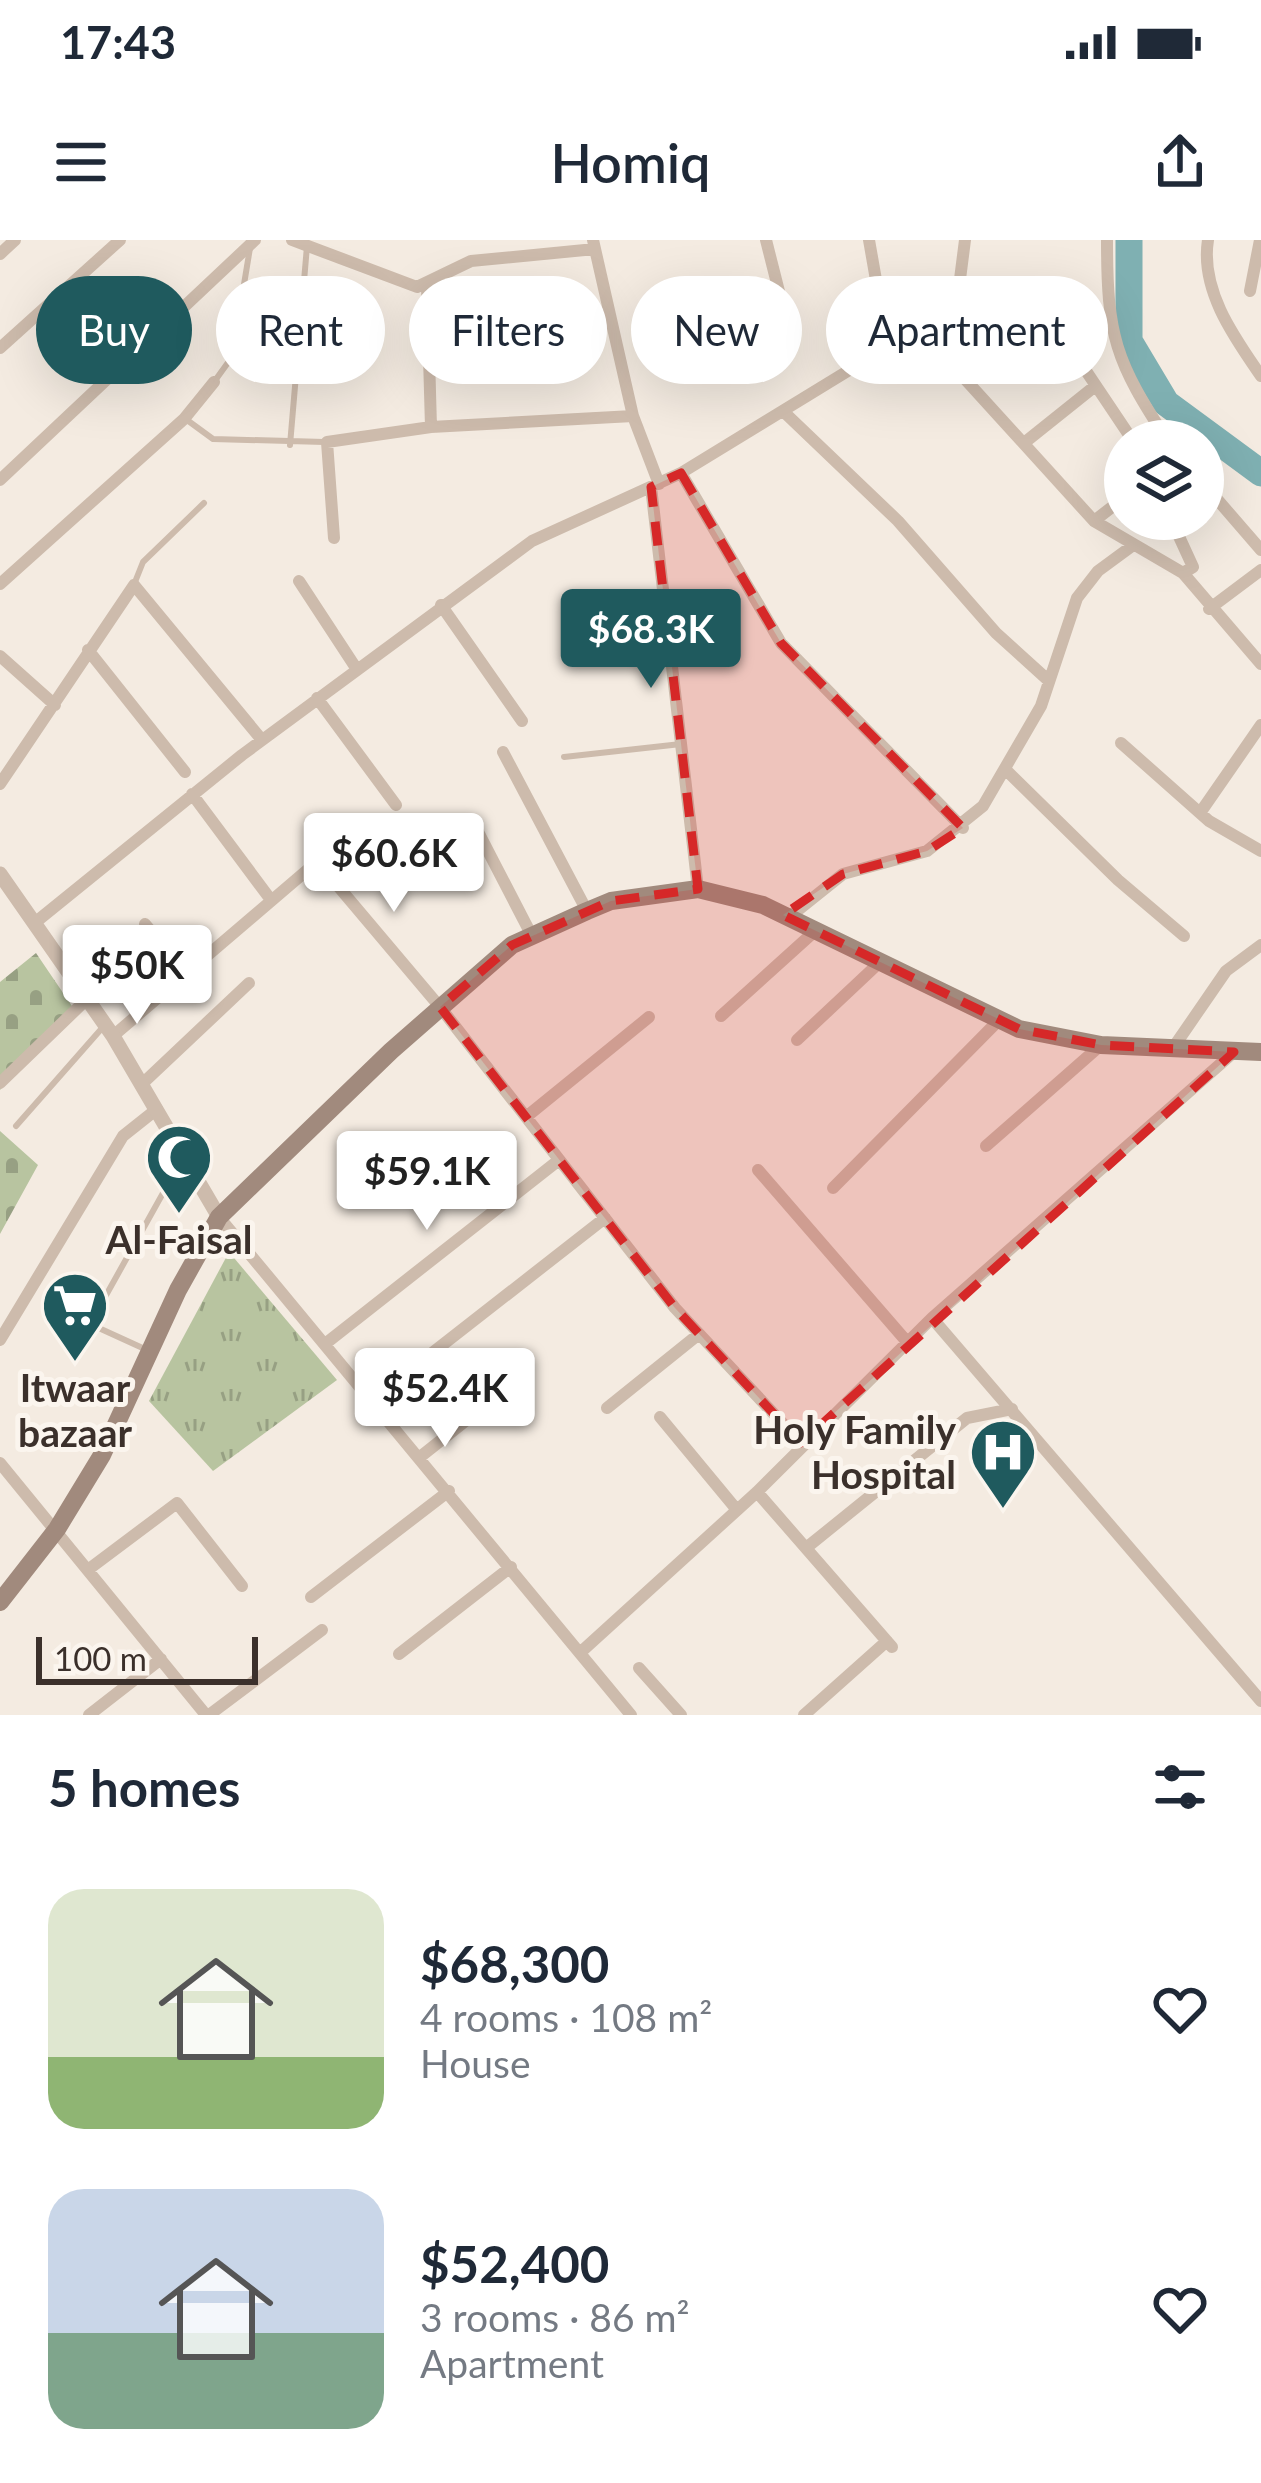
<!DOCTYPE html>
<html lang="en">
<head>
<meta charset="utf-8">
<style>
	body { margin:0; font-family:Lato,sans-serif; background:#f6f6f7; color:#1f2937; height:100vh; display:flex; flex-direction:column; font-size:45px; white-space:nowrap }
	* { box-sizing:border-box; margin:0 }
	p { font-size:39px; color:#747a83 }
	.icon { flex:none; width:66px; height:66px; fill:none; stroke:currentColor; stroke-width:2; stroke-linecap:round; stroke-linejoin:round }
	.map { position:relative; height:1475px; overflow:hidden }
	.panel { display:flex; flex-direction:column; background:#fff; flex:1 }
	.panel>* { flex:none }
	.banner { position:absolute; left:36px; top:36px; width:1191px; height:108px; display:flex; gap:24px }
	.tools { position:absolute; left:1104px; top:180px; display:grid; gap:24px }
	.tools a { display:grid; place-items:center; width:120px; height:120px; border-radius:50%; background:#fff; box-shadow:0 12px 48px #0002; font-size:60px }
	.scale { position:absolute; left:36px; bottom:30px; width:222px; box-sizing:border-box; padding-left:12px; border:6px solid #3b302b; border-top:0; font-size:33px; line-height:42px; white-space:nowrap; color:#3b302b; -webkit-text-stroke:9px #fbf5ee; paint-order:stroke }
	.price { position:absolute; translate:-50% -102px; padding:0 27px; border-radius:12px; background:#fff; color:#222; font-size:39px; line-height:78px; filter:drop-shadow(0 3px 6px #0008) }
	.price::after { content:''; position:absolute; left:50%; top:72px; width:36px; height:27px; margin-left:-18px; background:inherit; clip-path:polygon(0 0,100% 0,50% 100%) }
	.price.on { background:#1f5a5e; color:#fff }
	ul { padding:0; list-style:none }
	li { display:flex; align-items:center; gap:36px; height:300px; padding:0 48px }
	li span { display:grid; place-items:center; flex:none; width:336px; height:240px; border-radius:36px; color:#555 }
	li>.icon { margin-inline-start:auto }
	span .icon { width:144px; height:144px; fill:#fffc; stroke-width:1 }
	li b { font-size:51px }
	h2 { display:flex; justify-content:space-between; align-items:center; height:144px; padding:0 48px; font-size:51px }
	.chip { padding:0 42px; border-radius:54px; background:#fff; box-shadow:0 12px 48px #0002; font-size:42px; line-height:108px }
	.chip.on { background:#1f5a5e; color:#fff }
	.status { display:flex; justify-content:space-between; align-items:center; height:84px; padding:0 60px; background:#fff; direction:ltr }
	.status svg { height:33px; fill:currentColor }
	header { display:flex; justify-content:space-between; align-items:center; height:156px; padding:0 48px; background:#fff; font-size:54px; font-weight:600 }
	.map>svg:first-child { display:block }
	.grass { fill:url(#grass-tufts) }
	.cemetery { fill:url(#cemetery-stones) }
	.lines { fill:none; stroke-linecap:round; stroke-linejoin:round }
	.river { stroke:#7fb0b2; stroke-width:27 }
	.service { stroke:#cdbbac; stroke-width:6 }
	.minor { stroke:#cdbbac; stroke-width:12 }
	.tertiary { stroke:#cdbbac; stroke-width:15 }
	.secondary { stroke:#a18a7d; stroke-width:18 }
	.marked { fill:#d62828; fill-opacity:0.2; stroke:#d62828; stroke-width:9; stroke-dasharray:24 15; stroke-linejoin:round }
	.labels { text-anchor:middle; stroke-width:10; stroke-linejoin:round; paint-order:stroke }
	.poi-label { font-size:39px; font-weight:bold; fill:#3b302b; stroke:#fbf5ee }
</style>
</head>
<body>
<div class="status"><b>17:43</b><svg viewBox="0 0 49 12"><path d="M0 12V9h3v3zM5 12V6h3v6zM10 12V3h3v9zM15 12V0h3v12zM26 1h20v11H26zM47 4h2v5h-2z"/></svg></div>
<header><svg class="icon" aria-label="menu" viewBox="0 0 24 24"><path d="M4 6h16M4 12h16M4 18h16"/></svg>Homiq<svg class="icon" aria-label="share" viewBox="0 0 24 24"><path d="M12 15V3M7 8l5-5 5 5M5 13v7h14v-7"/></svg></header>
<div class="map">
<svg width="1261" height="1475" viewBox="0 0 1261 1475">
	<defs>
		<pattern id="grass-tufts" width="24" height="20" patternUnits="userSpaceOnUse" patternTransform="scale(3)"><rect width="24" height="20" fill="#b8c4a0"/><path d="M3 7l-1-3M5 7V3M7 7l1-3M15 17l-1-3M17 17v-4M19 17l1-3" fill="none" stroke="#97a083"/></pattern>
		<pattern id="cemetery-stones" width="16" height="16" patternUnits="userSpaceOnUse" patternTransform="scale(3)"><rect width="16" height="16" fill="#b8c4a0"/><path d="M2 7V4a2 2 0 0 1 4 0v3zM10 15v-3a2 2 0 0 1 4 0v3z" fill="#97a083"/></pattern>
	</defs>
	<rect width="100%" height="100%" fill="#f4ebe1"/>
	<path class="grass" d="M229 1012 337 1140 213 1231 149 1161Z"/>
	<path class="cemetery" d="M36 713 76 772 0 850V742Z
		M0 891 38 925 0 994Z"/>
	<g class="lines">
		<path class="river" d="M1129 0V101L1166 163 1261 233"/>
		<path class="service" d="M299 114 349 119
			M214 142 232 117 250 8
			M187 180 213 199 324 202
			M290 205 307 6
			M135 342 143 322 204 263
			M564 517 681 504
			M16 886 103 787
			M147 1110 90 1084 182 919"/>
		<path class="minor" d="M292 0 417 47 471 21 595 9
			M593 0 633 176 659 244
			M766 0 790 95
			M869 0 879 57
			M1107 0C1107 96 1115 121 1168 201
			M1208 0C1200 50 1234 97 1261 136
			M0 14 15 0
			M427 46 431 187
			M1250 51 1260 0
			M924 94 1094 281 1183 333 1261 424
			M953 94 965 0
			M0 108 120 0
			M785 173 898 281 996 393 1049 441
			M1024 203 1094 147
			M681 233 781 403 963 588
			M0 240 255 0
			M1203 243 1261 310
			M651 247 698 649
			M1171 279 1193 327 1183 333
			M1094 281 1125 257
			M334 298 327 202 431 187 633 176
			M299 341 356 428
			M0 344 184 179 214 142
			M441 365 522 481
			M1209 369 1261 330
			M88 410 185 532
			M0 416 55 465
			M317 458 396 565
			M1121 503 1209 581 1261 611
			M503 512 587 671
			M1006 530 1118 640 1184 696
			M0 544 134 345 262 500
			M192 554 271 660
			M1200 573 1261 485
			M437 604 474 584 532 696
			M788 678 843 634 927 611 983 566 1041 466 1077 358 1098 331 1132 306
			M37 681 242 515 532 301 681 233 887 107 924 94 1062 95 1133 201
			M145 684 186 733
			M721 776 815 691
			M113 796 312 626H321L440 767 675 1068 801 1203
			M797 800 879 723
			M1173 808 1226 731 1261 705
			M0 843 88 758
			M142 844 249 743
			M526 877 649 777
			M986 906 1101 805
			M758 930 908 1103
			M833 948 999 780
			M219 977 631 1475
			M932 1078 1261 1461
			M0 1100 123 896 157 869
			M325 1104 559 920
			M372 1160 605 978
			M607 1168 699 1094
			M660 1177 737 1270
			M420 1217 488 1163
			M0 1223 206 1475
			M757 1252 892 1407
			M806 1308 967 1178 1012 1169
			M89 1329 177 1263 242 1346
			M311 1357 449 1251
			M582 1411 757 1252 932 1078 1234 812
			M399 1414 511 1327
			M639 1428 681 1475
			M89 1475 161 1419
			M209 1475 322 1390
			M804 1475 887 1401"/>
		<path class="tertiary" d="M0 634 113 796 219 977"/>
		<path class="secondary" d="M0 1362 57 1289 102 1215 178 1050 219 977 391 811 512 705 587 671 611 661 698 649 763 665 1019 789 1101 805 1261 812"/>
	</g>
	<path class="marked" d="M681 233 781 403 963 588 927 611 843 634 783 675 1019 789 1101 805 1234 812 801 1203 675 1068 440 767 512 705 611 661 698 649 651 247Z"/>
	<defs>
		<symbol id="mosque-pin" viewBox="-11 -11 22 30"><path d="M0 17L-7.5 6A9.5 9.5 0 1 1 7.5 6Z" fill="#1f5a5e" stroke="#fbf5ee"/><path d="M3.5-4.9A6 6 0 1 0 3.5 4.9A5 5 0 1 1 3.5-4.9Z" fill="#fff"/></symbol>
		<symbol id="supermarket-pin" viewBox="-11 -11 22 30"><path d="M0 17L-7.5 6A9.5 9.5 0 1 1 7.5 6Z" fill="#1f5a5e" stroke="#fbf5ee"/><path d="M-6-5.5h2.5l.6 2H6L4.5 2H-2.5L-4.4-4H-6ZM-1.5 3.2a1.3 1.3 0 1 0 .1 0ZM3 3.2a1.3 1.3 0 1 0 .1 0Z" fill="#fff"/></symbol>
		<symbol id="hospital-pin" viewBox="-11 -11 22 30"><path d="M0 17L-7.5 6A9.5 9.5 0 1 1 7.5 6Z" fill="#1f5a5e" stroke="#fbf5ee"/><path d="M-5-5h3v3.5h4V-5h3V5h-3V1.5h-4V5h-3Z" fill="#fff"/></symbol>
	</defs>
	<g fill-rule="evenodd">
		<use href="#mosque-pin" x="141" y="879" width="76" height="104"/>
		<use href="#supermarket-pin" x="37" y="1027" width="76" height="104"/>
		<use href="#hospital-pin" x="965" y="1174" width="76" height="104"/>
	</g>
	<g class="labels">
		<g class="poi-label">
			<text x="179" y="1014">Al-Faisal</text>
			<text x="75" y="1162">Itwaar<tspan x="75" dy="45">bazaar</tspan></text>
			<text x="956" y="1204" text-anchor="end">Holy Family<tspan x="956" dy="45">Hospital</tspan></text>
		</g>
	</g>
</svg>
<div class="tools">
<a><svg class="icon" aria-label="layers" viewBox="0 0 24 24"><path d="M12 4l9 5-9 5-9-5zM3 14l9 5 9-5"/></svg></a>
</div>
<div class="scale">100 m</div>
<b class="price on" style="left:651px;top:451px">$68.3K</b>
<b class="price" style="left:394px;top:675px">$60.6K</b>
<b class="price" style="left:137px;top:787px">$50K</b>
<b class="price" style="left:427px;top:993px">$59.1K</b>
<b class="price" style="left:445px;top:1210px">$52.4K</b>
<div class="banner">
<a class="chip on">Buy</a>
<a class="chip">Rent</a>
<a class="chip">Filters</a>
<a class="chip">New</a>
<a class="chip">Apartment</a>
</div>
</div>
<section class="panel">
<h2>5 homes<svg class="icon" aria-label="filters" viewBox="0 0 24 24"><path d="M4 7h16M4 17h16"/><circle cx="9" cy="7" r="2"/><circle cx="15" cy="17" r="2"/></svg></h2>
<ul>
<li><span style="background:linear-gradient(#dfe7d0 70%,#8fb573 0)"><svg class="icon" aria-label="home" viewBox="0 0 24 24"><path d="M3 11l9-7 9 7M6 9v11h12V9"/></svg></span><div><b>$68,300</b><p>4 rooms · 108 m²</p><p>House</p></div><svg class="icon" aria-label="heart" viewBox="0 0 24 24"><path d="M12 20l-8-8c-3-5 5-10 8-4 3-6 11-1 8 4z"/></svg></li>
<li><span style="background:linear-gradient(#c9d6e8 60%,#7fa58c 0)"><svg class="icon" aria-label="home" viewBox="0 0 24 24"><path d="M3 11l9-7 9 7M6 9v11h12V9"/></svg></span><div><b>$52,400</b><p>3 rooms · 86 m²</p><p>Apartment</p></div><svg class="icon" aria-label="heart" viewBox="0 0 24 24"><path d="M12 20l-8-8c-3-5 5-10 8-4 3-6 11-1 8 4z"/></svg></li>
</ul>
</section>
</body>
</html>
